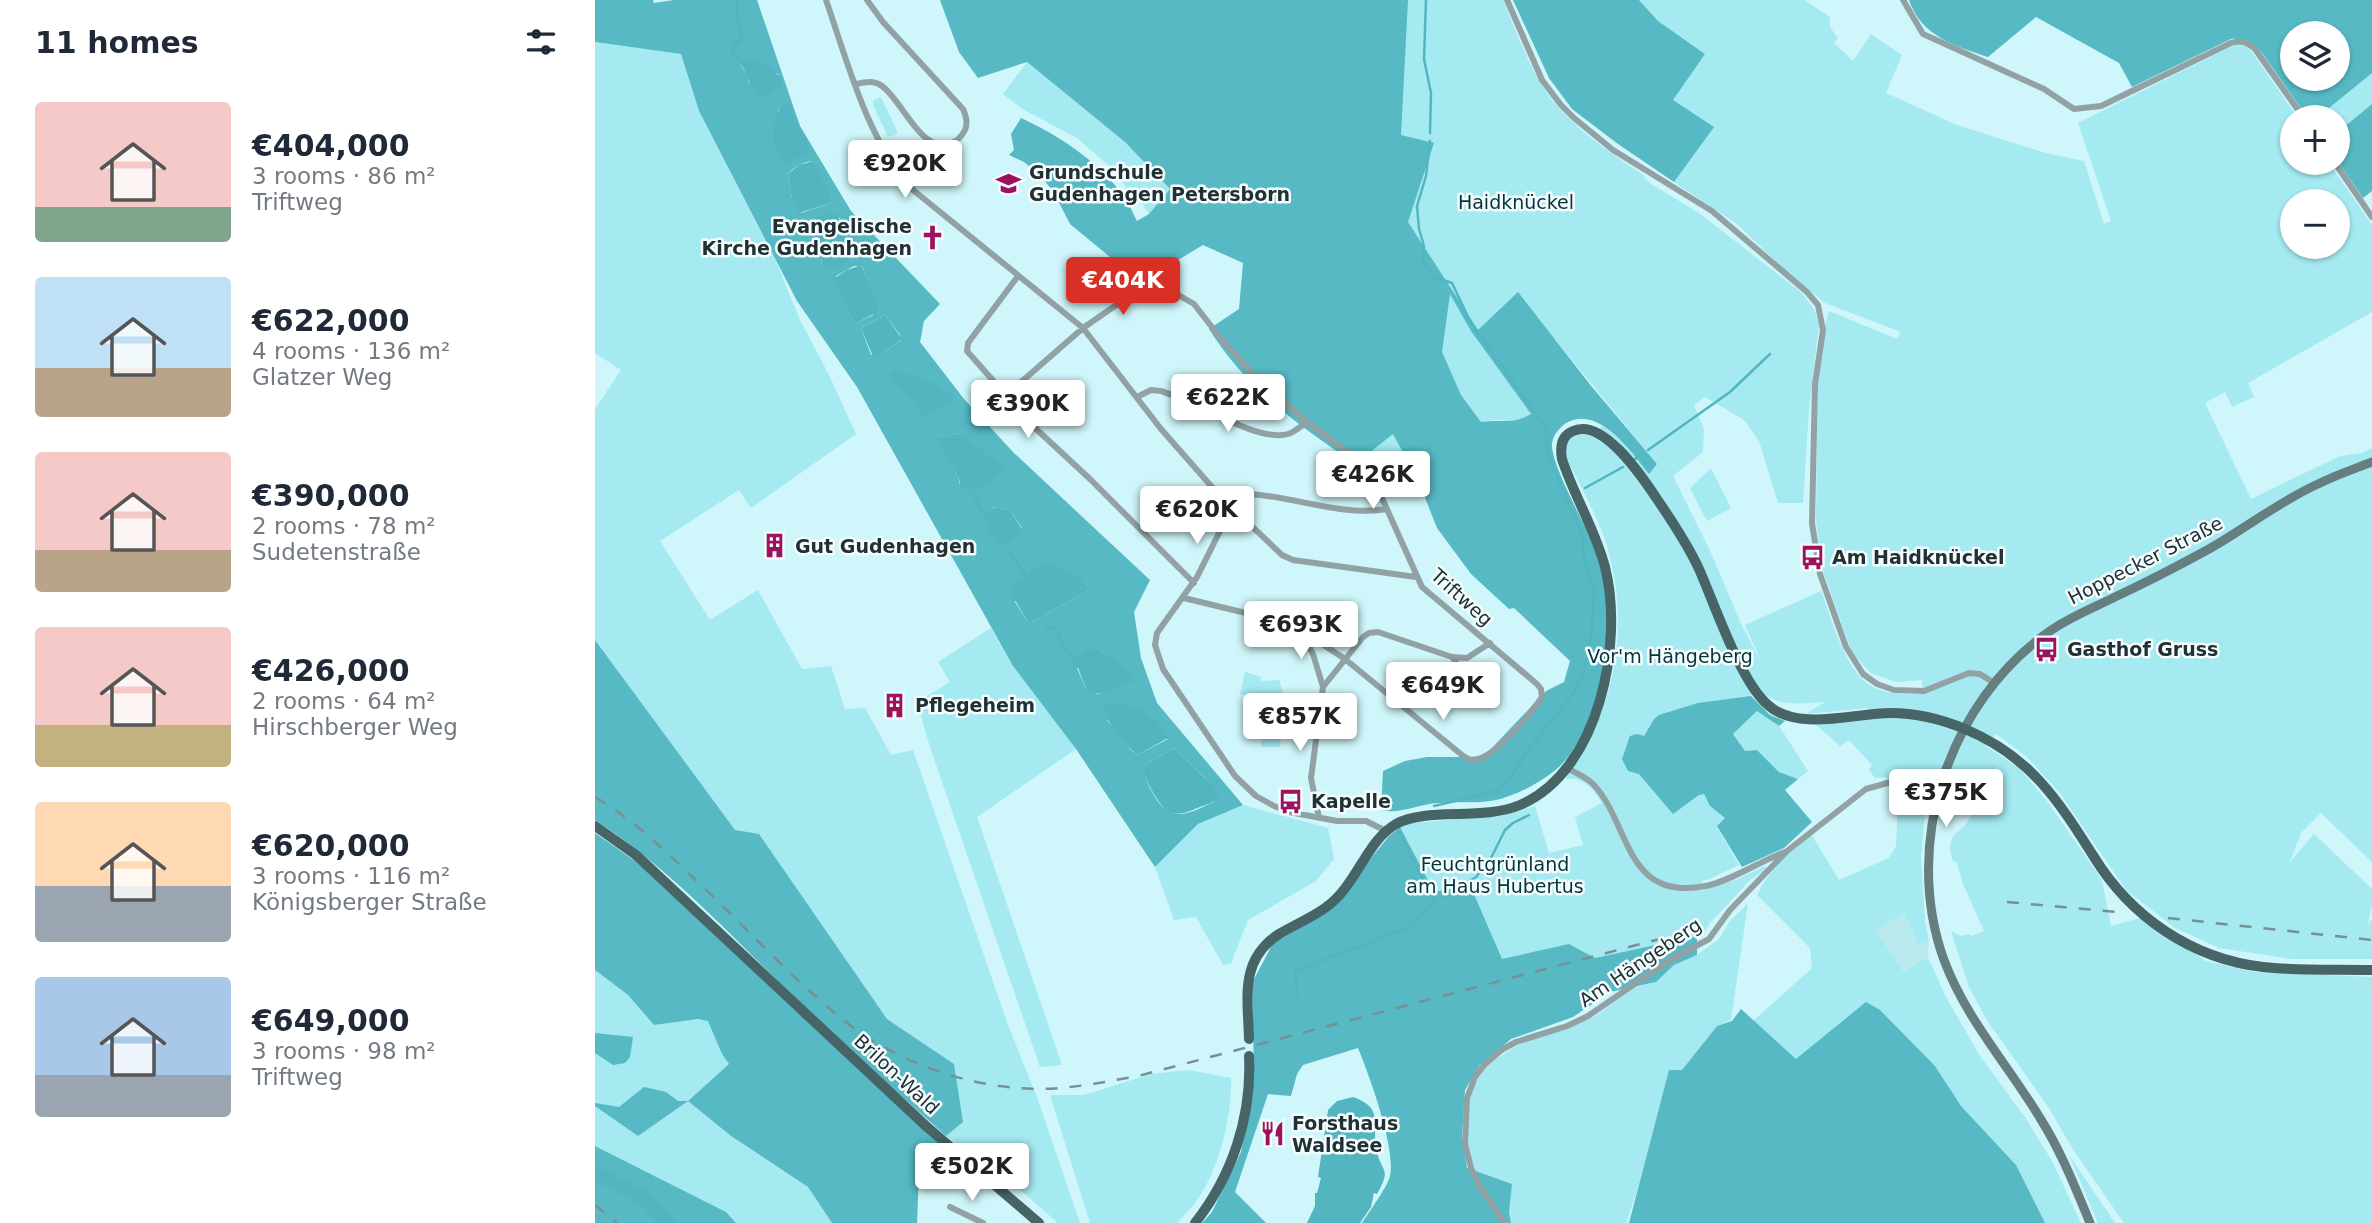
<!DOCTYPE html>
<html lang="en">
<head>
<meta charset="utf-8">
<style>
	body { margin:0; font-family:"DejaVu Sans",sans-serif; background:#f2f2f3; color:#1f2937; height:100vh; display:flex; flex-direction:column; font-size:26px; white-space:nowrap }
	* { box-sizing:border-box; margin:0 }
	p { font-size:23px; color:#747a83 }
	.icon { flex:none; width:38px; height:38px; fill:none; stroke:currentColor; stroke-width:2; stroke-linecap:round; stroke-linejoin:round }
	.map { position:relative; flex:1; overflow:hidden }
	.side { display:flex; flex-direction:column; background:#fff; width:595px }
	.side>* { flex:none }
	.fabs { position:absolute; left:1685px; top:21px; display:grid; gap:14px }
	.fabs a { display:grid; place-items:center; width:70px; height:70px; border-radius:50%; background:#fff; box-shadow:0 2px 5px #0004; font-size:35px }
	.price { position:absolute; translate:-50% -60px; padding:0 16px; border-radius:7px; background:#fff; color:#222; font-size:23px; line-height:46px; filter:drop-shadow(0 2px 4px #0008) }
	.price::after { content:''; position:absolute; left:50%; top:42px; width:21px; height:16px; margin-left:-10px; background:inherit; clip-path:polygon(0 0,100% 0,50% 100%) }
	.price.current { background:#d93025; color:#fff }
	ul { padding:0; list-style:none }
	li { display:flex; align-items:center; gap:21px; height:175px; padding:0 35px }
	li span { display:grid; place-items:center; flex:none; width:196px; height:140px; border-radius:7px; color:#555 }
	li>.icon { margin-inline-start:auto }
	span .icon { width:84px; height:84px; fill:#fffc; stroke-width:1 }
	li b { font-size:30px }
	h2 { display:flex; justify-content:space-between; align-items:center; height:84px; padding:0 35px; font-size:30px }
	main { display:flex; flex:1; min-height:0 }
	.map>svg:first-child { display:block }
	.built { fill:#bae9ee }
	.green { fill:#a5e9f1; fill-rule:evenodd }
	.forest { fill:#56b9c4; fill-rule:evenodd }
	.water { fill:#52b5c0 }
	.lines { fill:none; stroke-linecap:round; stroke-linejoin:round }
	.stream { stroke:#52b5c0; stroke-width:2.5 }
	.river { stroke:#52b5c0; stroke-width:14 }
	.street { stroke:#92a2a4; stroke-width:6 }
	.secondary { stroke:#667e80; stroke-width:9 }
	.primary { stroke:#476467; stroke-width:10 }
	.rail { stroke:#769093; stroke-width:2.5; stroke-dasharray:12 12; stroke-linecap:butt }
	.labels { text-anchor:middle; stroke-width:5; stroke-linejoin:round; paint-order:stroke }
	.poi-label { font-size:19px; font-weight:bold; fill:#213032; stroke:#f5fcfd; text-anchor:start }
	.park-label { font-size:19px; fill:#04353a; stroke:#f5fcfd }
	.street-label { font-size:19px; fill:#213032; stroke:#f5fcfd }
</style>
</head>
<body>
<main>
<section class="side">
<h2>11 homes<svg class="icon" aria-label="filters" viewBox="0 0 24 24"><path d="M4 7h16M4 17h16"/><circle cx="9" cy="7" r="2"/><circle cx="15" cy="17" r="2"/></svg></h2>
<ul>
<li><span style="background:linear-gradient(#f6c9c9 75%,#7fa58c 0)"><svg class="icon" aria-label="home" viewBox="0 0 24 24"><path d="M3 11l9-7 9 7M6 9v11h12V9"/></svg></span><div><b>€404,000</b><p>3 rooms · 86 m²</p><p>Triftweg</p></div></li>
<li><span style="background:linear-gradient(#bfe0f5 65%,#b9a48a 0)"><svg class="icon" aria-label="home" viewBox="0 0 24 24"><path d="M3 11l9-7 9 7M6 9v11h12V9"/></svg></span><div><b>€622,000</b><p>4 rooms · 136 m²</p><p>Glatzer Weg</p></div></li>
<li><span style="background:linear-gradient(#f6c9c9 70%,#b9a48a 0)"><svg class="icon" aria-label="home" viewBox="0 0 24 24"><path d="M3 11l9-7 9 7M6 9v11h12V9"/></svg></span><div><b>€390,000</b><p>2 rooms · 78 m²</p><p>Sudetenstraße</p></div></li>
<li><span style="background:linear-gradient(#f6c9c9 70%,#c2b280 0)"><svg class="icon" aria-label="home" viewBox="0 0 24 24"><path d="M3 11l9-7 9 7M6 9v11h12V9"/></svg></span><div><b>€426,000</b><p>2 rooms · 64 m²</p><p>Hirschberger Weg</p></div></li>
<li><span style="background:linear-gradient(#ffd9b3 60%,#9aa5b1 0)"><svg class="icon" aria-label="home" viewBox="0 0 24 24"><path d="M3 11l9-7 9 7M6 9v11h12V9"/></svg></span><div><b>€620,000</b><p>3 rooms · 116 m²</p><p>Königsberger Straße</p></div></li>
<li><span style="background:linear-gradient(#a9c7e8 70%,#9aa5b1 0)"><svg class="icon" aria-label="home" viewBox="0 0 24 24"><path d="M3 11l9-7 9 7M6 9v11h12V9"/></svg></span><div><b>€649,000</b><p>3 rooms · 98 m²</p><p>Triftweg</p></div></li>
</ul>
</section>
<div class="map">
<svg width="1777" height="1223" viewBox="0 0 1777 1223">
	<rect width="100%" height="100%" fill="#cff6fa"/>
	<path class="built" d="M1309 913 1324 945 1334 941 1333 957 1308 973 1279 930Z"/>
	<path class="green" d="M809 0H908C920 29 936 72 955 97 979 129 1017 154 1050 176L1049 178 1056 184 1104 213 1207 293 1219 309 1224 324 1214 409 1208 503H1183L1164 441 1149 420 1110 397 1099 405 1109 429 1108 452 1078 476 1116 553 1147 626 1168 666 1150 625 1226 591C1237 619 1250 673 1278 687 1293 695 1311 694 1328 694L1327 680 1301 682 1276 673 1257 653 1227 568 1221 519 1223 368 1229 329 1234 311 1302 339 1306 332 1230 303 1188 268 1142 224 1079 182 1118 127 1077 100 1110 54 1063 21 1044 0H1209L1235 17V27L1243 38 1239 43 1258 61 1276 34 1307 55 1291 93 1362 125 1450 153 1489 161 1509 224 1516 221 1483 123 1640 45 1651 46 1657 52 1702 117H1698V163H1734L1777 225V312L1653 383 1659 397 1637 407 1630 392 1610 403 1656 499 1745 456 1766 453 1777 448V862L1726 813 1706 833 1695 862 1719 834 1777 889V904L1773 924 1777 919V959H1696L1624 948 1580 928 1531 890 1464 792 1432 757 1401 734 1391 746 1424 768 1452 801 1507 880 1516 926 1545 918 1611 961 1659 972 1777 977V1223H1529L1479 1151 1454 1108 1391 1019 1374 987 1356 931 1367 936 1374 934 1377 936 1389 931 1368 884 1362 863 1358 861C1346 828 1376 833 1377 810 1377 784 1299 775 1280 778L1274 770 1277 765 1254 740 1245 746 1220 724 1267 721 1273 708 1211 714 1230 702C1206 703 1182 708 1165 690L1154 697 1101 704 1059 719 1049 736 1081 811 1104 795 1109 794 1115 806 1130 818 1122 827 1144 865 1112 880H1107L1108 883 1103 885 1105 891 1143 879 1170 866 1172 869 1154 881 1116 922 1113 920 1115 923 1110 932 1102 936 1000 958 974 944 910 966 792 936 820 856 805 827 818 823 907 815 940 806 954 853 988 845 980 817 1007 803C998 789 990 777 971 779 978 764 987 752 995 737 1027 677 1031 605 1010 540 1003 519 991 497 981 477 978 470 972 461 971 453 969 431 987 433 1001 437L1007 425 1029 443 1054 473 1062 464 960 339 883 340 937 414 923 422 901 420 886 422 866 395 848 355 846 356 829 247 813 222 782 133ZM1698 201H1743V247H1698Z
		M0 42 86 54 104 111 182 263 204 318 234 375 261 434 156 508 144 490 65 541 115 620 163 590 207 669 236 666 250 709 270 708 296 755 318 750 413 1025 443 1100 485 1223H463L422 1187 351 1136 368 1121 359 1064 292 1019 164 834 140 831 0 640V409L26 370 0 353Z
		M432 62 530 142 575 189 554 214 540 192H535L513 165 482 138 429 110 408 94Z
		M1777 73V104L1743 132V117H1723Z
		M286 97 303 133 293 137 278 105V101Z
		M798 432 809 453 788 467 776 450Z
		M1116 468 1136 508 1112 521 1095 488Z
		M396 628 418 666 481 749 382 817 467 1065 445 1067 334 744 322 702 355 682 343 662Z
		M650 672 666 677 665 686 666 681 684 680 689 696 685 747H666L667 726 656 724 661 698 645 694Z
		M1162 711 1184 726 1213 771 1203 779 1184 772 1162 750 1150 751 1138 734Z
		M1303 795 1331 799 1326 859 1330 921 1334 941 1324 945 1309 913 1280 930 1308 972 1333 957 1351 997 1385 1056 1432 1120 1457 1161 1486 1223H1450L1421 1165 1366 1106 1340 1066 1271 1003 1201 1060 1158 1021 1217 968 1215 948 1162 895C1174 870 1195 852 1216 834L1244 880 1294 858 1301 846Z
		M648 805 733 828 739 859 721 881 653 920 636 963 628 965 601 917 579 920 560 867 603 824Z
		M1153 903 1136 1020 1122 1026 1087 1070 1074 1071 1042 1191 1031 1223H916L914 1212 879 1171 872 1142 871 1120 876 1093 890 1066 928 1042 975 1027 1003 1014 1038 988 1061 982 1079 965 1102 955 1124 939 1135 921Z
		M0 970 33 995 59 1025 103 1019 114 1021 127 1054 134 1064 93 1101 136 1136 213 1187 237 1223H141L131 1212 0 1146Z
		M594 1070 636 1078C637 1117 624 1171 600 1203 595 1210 588 1216 582 1223H495L455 1095H489L556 1074Z
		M1474 1155 1520 1223H1503Z"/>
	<path class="forest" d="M0 0H58L59 3 79 0H162L205 126 256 211 345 304 329 321 325 342 369 399 419 453 555 580 539 612 546 658 562 703 648 805 603 824 560 867 481 749 418 666 262 387 202 301 104 111 86 54 0 42ZM144 62 171 65 184 75 154 83 153 77ZM184 109 199 114 201 121 179 140ZM218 161 236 203 206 213 197 199 193 174C200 166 208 162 218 161ZM245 218 259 257 231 271 227 268 225 244 215 221ZM259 266H267L278 292V315L262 323 259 322 244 290 241 276ZM290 315 305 335 306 340 289 352 276 355 266 328ZM366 433 365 485 363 477 343 438ZM399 507 415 510 427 528H392L389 514ZM438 573 494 590 437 622H433L420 602 431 577ZM507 651 519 661 518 690 503 694 492 691 482 668ZM512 720 573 739 543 755 535 749ZM579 748 611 779 619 802C609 806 594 815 582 814 563 812 552 783 547 767Z
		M345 0H813L806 135 839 143 813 222 883 330 923 292 997 387 1062 464 1054 474C1037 452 1003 404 971 423 964 428 958 435 957 444 956 463 984 513 993 533 1007 564 1015 602 1012 637 1009 677 997 725 973 757 959 776 924 795 901 800 881 804 862 801 843 803 823 804 804 815 786 810L788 771 810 761 832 757H882L895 750 951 691 969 682 975 661 919 608 914 609 876 574 842 528 823 480 798 434 760 464C702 423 653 391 614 329L644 309 648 263 608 245 538 287 515 257 475 224 458 191 443 173 429 162 414 155 419 150 416 134 426 118C465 136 499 159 526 192 533 200 537 212 542 221L554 214 575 189 530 142 432 62 383 78 364 52ZM855 294 876 331 936 414C918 425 907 419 886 422L866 395 847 352Z
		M918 0H1044L1063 21 1110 54 1078 100 1119 127 1079 182 1023 144 977 109 954 78Z
		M1314 0H1777V73L1723 117H1712L1667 53C1658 42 1650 38 1636 39L1537 87 1524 63 1441 17 1393 57C1360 46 1326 36 1314 0ZM1698 33H1743V79H1698Z
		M1777 104V191L1768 198 1743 162V132Z
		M0 640 140 830 164 834 292 1019 359 1064 368 1122 351 1136C305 1094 257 1054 213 1011 145 945 80 872 0 820Z
		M1156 696 1175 715 1190 721 1184 726 1162 711 1138 734 1150 751 1162 750 1184 772 1203 779 1190 790 1217 822 1189 848 1147 867 1122 826 1130 818 1115 806 1109 794 1104 795 1078 814 1044 774 1033 771 1027 759 1035 736 1042 734 1049 736 1059 719 1064 715 1103 703Z
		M805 827 839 892 875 885 907 959 974 944 1000 958 1102 936V955L1079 965 1061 982 1015 992 978 1017 916 1039 885 1065 870 1090 867 1136 872 1168 917 1184 914 1212 916 1223H767C774 1212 793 1186 795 1176 801 1148 774 1075 763 1048L708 1065 702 1074 696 1096 673 1094 640 1192 671 1223H607L617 1212 646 1152 659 1069 657 983 677 945 727 909 768 868 794 836Z
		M0 833 40 861 345 1144 324 1174 322 1223H237L213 1187 136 1136 93 1101 43 1136 0 1106V1103L24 1107 49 1087 71 1092 83 1101H93L134 1064 127 1054 113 1021 103 1019 59 1025 33 995 0 970Z
		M1271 1002 1285 1010 1340 1066 1366 1106 1421 1165 1450 1223H1034L1074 1070H1087L1122 1026 1137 1021 1146 1009 1201 1059Z
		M0 1033 38 1037 35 1057 30 1063 18 1065 0 1053Z
		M0 1146 131 1212 141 1223H0Z"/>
	<path class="water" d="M150 58C165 59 186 70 187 86L172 97H164C154 87 153 73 144 62Z
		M189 103 195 105 214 147 213 152 192 163C173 155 177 116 189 103Z
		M218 161 234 193 236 203 204 213 197 199 193 174 204 165Z
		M231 213H240L243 216 259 255 252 262 231 271 227 268 225 244 214 221Z
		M266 265C272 277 278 291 284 306L282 312 262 323 259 322 238 279 252 270Z
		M290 315 307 339 289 352 278 357 266 328Z
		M299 372C320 375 344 382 358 398L357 403 329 416 303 386 295 373Z
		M366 433 410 470C400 481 383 493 367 489L363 477 342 438Z
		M400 507 415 510 427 529V532C420 538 411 546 402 545L392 528 388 513Z
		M454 562 485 579 494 590 437 622H433L415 592 418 583 433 576 442 566Z
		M497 649 507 651 536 673 539 678 538 681C524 688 507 698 492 691L483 668 476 662Z
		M515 704C545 705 556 713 574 736L573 738 543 755C528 744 515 727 508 709Z
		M579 748 620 788 623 796C620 803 613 804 605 807 597 810 587 816 577 813 565 810 550 779 547 767Z
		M758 1097C789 1108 777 1122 781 1147 785 1173 798 1166 782 1194L779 1193 776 1207 765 1223H712L720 1206V1193H722L726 1178 723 1177 733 1110 742 1101Z"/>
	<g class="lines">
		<path class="stream" d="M142 0C141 14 144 25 147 39L137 48 138 53 144 62
			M831 0 829 59 836 93 835 133
			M835 141 831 176 822 206 824 229 829 246 828 261 830 266 839 277 857 283 875 321 955 435
			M1053 450 1135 392 1175 354
			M1040 459 1047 453
			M990 488 1028 467
			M378 493 388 513
			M415 552 431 576
			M998 590 1006 584
			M451 624 453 628 463 630 464 640 480 660
			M839 806 898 792 913 782 935 748 981 690 990 667 996 638 999 596 997 583 989 561 988 536 952 453V440
			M804 832 839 900
			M702 995 700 971 809 929 840 901 881 877 897 856 910 830 918 823 934 815"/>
		<path class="river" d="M0 1173 47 1197 73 1223"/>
		<path class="street" d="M231 0C253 63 272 140 318 190L488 328 566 429 624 495 687 555 698 560 821 577
			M912 0 947 80 966 105 979 118 1018 150 1117 211 1212 292 1223 305 1228 330 1220 384 1217 523 1225 574 1251 647 1268 674 1282 684 1299 690 1329 691 1374 673 1385 674 1399 683
			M1308 0 1328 34 1449 89 1479 109 1506 106 1636 43C1646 40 1653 42 1660 49L1708 117
			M261 84C270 82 279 80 287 86 307 100 325 152 354 144 361 142 367 136 370 130 373 122 371 116 368 109L288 22 272 0
			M1740 163 1777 217
			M423 276 373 343 372 351 439 427 495 479 599 583
			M410 396 488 328 553 283 580 293 599 304 627 340 661 377 712 422 765 461 782 487 827 587 942 684 946 689 947 697C937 712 900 756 883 759 876 761 872 759 867 755L750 659 704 629 688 622 589 598
			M542 397 556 390 566 391C597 400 663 443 693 434 700 432 706 426 712 422
			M624 495C680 487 736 518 792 509
			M637 507 602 577 562 633 560 645 568 669 640 776 661 796 679 806 694 812 742 821H771L791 831
			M705 631 718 654 728 687 716 778 724 818
			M857 657 882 689
			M728 687 768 637 774 633 783 632 857 657 872 658 895 643
			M971 767C980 773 991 777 998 784 1036 824 1029 902 1111 886 1136 881 1165 861 1190 852
			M355 1207 388 1223
			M909 1223 884 1185 876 1168 870 1144 872 1098 880 1077 890 1064 908 1049 921 1042 972 1026 993 1016 1073 961 1114 939 1135 910 1192 851 1271 789 1296 782 1343 793"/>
		<path class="secondary" d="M1495 1223C1480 1187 1466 1151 1445 1118 1413 1065 1371 1019 1349 960 1307 844 1353 702 1455 631 1475 617 1498 608 1520 597 1552 582 1583 566 1614 549 1651 528 1685 501 1723 484 1741 475 1759 469 1777 462"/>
		<path class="primary" d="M0 826 41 855 331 1126 444 1223
			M654 1039C653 998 644 960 684 934 699 925 716 918 730 908 762 886 770 842 801 824 832 807 887 821 925 805 1005 771 1029 642 1010 567 1000 529 979 496 967 459 965 448 966 436 978 431 1008 417 1048 478 1062 499 1077 521 1093 545 1104 569 1120 605 1145 681 1173 705 1202 732 1260 713 1295 713 1321 713 1346 719 1370 729 1435 756 1463 800 1499 857 1536 917 1597 959 1668 967 1704 971 1741 969 1777 970
			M600 1223C637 1176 657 1117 654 1056"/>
		<path class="rail" d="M0 797C40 820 73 854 106 885 151 928 193 974 241 1014 295 1060 371 1088 442 1089 476 1089 509 1082 543 1076L1099 930
			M1412 902 1522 912
			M1573 918 1777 940
			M0 1205 22 1223"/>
	</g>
	<defs>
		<symbol id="school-bare" viewBox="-9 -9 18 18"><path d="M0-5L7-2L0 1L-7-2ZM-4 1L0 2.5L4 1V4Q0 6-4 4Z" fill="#9e115e" stroke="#f5fcfd" stroke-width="2.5" paint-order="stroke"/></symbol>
		<symbol id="church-bare" viewBox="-9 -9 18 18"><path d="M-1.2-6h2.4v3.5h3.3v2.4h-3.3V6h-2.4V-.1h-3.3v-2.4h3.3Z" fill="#9e115e" stroke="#f5fcfd" stroke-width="2.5" paint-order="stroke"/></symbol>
		<symbol id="building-bare" viewBox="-9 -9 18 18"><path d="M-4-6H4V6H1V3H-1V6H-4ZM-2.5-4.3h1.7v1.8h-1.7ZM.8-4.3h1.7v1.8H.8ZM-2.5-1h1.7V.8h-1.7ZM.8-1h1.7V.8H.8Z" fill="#9e115e" stroke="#f5fcfd" stroke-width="2.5" paint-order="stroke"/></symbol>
		<symbol id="bus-bare" viewBox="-9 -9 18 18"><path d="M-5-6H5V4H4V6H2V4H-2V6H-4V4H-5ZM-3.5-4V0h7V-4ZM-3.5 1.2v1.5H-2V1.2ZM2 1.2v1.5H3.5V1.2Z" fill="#9e115e" stroke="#f5fcfd" stroke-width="2.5" paint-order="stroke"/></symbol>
		<symbol id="restaurant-bare" viewBox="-9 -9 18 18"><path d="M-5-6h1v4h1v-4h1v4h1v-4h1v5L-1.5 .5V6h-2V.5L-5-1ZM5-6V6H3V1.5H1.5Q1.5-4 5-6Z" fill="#9e115e" stroke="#f5fcfd" stroke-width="2.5" paint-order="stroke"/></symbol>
	</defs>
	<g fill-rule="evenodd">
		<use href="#school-bare" x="396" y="166" width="35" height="35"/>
		<use href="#church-bare" x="320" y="220" width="35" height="35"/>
		<use href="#building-bare" x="162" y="528" width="35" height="35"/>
		<use href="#bus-bare" x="1200" y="540" width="35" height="35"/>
		<use href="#bus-bare" x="1434" y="632" width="35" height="35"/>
		<use href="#building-bare" x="282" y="688" width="35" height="35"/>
		<use href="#bus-bare" x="678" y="784" width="35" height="35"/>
		<use href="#restaurant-bare" x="660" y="1116" width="35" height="35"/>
	</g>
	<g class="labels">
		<g class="poi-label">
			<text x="434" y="179">Grundschule<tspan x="434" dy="22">Gudenhagen Petersborn</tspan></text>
			<text x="317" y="233" text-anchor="end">Evangelische<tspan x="317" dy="22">Kirche Gudenhagen</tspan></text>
			<text x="200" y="553">Gut Gudenhagen</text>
			<text x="1237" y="564">Am Haidknückel</text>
			<text x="1472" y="656">Gasthof Gruss</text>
			<text x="320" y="712">Pflegeheim</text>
			<text x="716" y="808">Kapelle</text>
			<text x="697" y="1130">Forsthaus<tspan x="697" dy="22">Waldsee</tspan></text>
		</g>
		<g class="park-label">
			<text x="921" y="209">Haidknückel</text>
			<text x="1075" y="663">Vor'm Hängeberg</text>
			<text x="900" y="871">Feuchtgrünland<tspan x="900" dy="22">am Haus Hubertus</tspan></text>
		</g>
		<g class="street-label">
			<text transform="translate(1550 560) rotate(-27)" y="7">Hoppecker Straße</text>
			<text transform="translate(867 597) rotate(42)" y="7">Triftweg</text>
			<text transform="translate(1045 962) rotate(-34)" y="7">Am Hängeberg</text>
			<text transform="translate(302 1074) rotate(43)" y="7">Brilon-Wald</text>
		</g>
	</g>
</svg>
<div class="fabs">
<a><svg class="icon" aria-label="layers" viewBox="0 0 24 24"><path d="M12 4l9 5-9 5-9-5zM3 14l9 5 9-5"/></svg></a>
<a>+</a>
<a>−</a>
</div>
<b class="price" style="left:310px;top:200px">€920K</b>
<b class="price current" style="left:528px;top:317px">€404K</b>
<b class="price" style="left:633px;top:434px">€622K</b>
<b class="price" style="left:433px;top:440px">€390K</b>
<b class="price" style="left:778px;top:511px">€426K</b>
<b class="price" style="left:602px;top:546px">€620K</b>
<b class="price" style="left:706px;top:661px">€693K</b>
<b class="price" style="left:848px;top:722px">€649K</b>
<b class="price" style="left:705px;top:753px">€857K</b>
<b class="price" style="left:1351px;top:829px">€375K</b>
<b class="price" style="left:377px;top:1203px">€502K</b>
</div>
</main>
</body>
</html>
